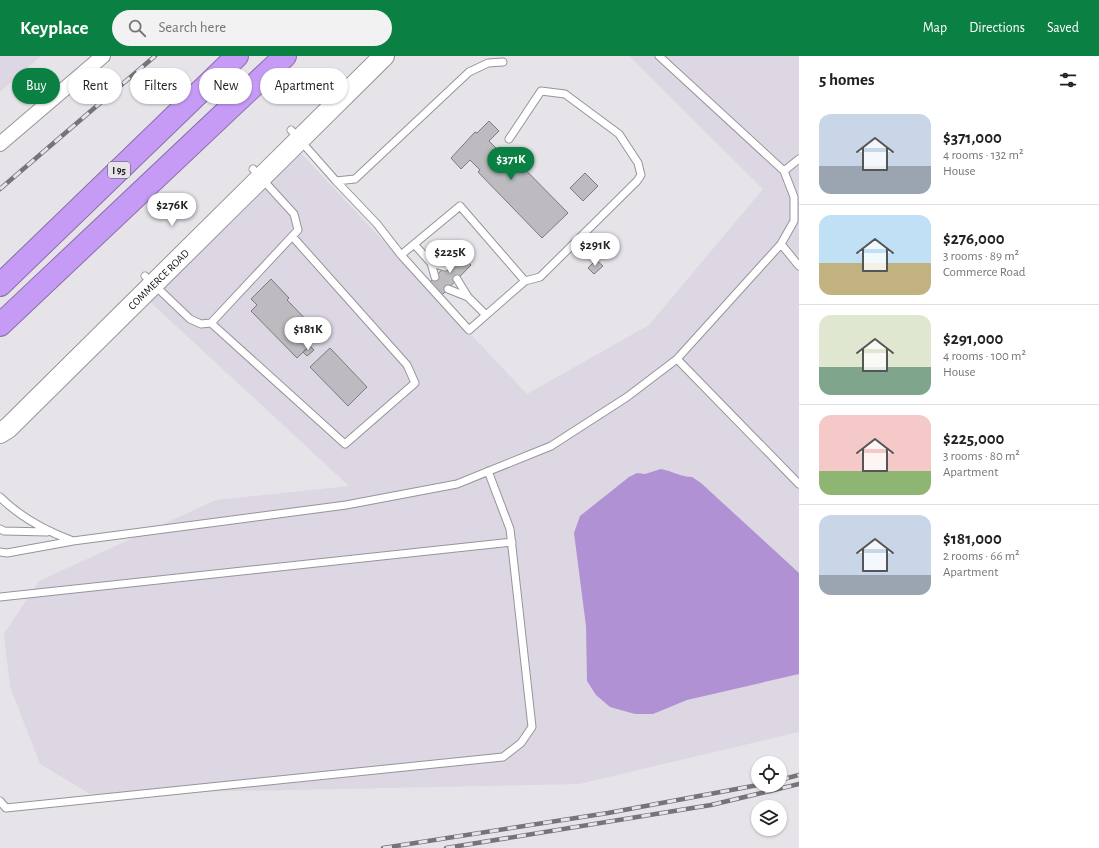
<!DOCTYPE html>
<html lang="en">
<head>
<meta charset="utf-8">
<style>
	body { margin:0; font-family:"Alegreya Sans",sans-serif; background:#f2f2f2; color:#222; height:100vh; display:flex; flex-direction:column; font-size:15px; white-space:nowrap }
	* { box-sizing:border-box; margin:0 }
	p { font-size:13px; color:#767676 }
	.icon { flex:none; width:22px; height:22px; fill:none; stroke:currentColor; stroke-width:2; stroke-linecap:round; stroke-linejoin:round }
	.map { position:relative; flex:1; overflow:hidden }
	.side { display:flex; flex-direction:column; background:#fff; width:300px }
	.side>* { flex:none }
	.guide { position:absolute; left:12px; top:12px; width:380px; height:36px; display:flex; gap:8px }
	.buttons { position:absolute; left:751px; top:700px; display:grid; gap:8px }
	.buttons a { display:grid; place-items:center; width:36px; height:36px; border-radius:50%; background:#fff; box-shadow:0 1px 3px #0004; font-size:20px }
	.price { position:absolute; translate:-50% -34px; padding:0 9px; border-radius:14px; background:#fff; color:#222; font-size:13px; line-height:26px; filter:drop-shadow(0 1px 2px #0008) }
	.price::after { content:''; position:absolute; left:50%; top:24px; width:12px; height:9px; margin-left:-6px; background:inherit; clip-path:polygon(0 0,100% 0,50% 100%) }
	.price.on { background:#0b8043; color:#fff }
	ul { padding:0; list-style:none }
	li { display:flex; align-items:center; gap:12px; height:100px; padding:0 20px }
	li+li { border-top:1px solid #e0e0e0 }
	li span { display:grid; place-items:center; flex:none; width:112px; height:80px; border-radius:12px; color:#555 }
	li>.icon { margin-inline-start:auto }
	span .icon { width:48px; height:48px; fill:#fffc; stroke-width:1 }
	li b { font-size:17px }
	h2 { display:flex; justify-content:space-between; align-items:center; height:48px; padding:0 20px; font-size:17px }
	.chip { padding:0 14px; border-radius:18px; background:#fff; box-shadow:0 1px 3px #0004; font-size:14px; line-height:36px }
	.chip.on { background:#0b8043; color:#fff }
	header { display:flex; align-items:center; gap:24px; box-sizing:border-box; height:56px; padding:0 20px; background:#0b8043; color:#fff }
	header strong { font-size:19px }
	nav { display:flex; gap:22px; margin-inline-start:auto; font-size:14px }
	.search { width:280px; height:36px; background:#f2f2f2; display:flex; align-items:center; gap:10px; box-sizing:border-box; padding:0 14px; border-radius:22px; color:#767676; font-size:15px }
	main { display:flex; flex:1; min-height:0 }
	.map>svg:first-child { display:block }
	.built { fill:#dcd7e3 }
	.water { fill:#b091d3 }
	.building { fill:#bdbbc0; stroke:#7c7a7e }
	.lines { fill:none; stroke-linecap:round; stroke-linejoin:round }
	.lane-casing { stroke:#969499; stroke-width:9 }
	.street-casing { stroke:#969499; stroke-width:16 }
	.secondary-casing { stroke:#969499; stroke-width:22 }
	.highway-casing { stroke:#8a6ea9; stroke-width:24 }
	.lane { stroke:#fff; stroke-width:7 }
	.street { stroke:#fff; stroke-width:14 }
	.secondary { stroke:#fff; stroke-width:20 }
	.highway { stroke:#c59bf5; stroke-width:22 }
	.rail-casing { stroke:#767478; stroke-width:4.5 }
	.rail { stroke:#e6e4e9; stroke-width:3; stroke-dasharray:9; stroke-linecap:butt }
	.labels { text-anchor:middle; stroke-width:3; stroke-linejoin:round; paint-order:stroke }
	.shield { fill:#e6e4e9; stroke:#58575a; stroke-width:1 }
	.shield-label { font-size:10px; font-weight:bold; fill:#1b1a1c }
	.street-label { font-size:11px; fill:#1b1a1c; stroke:#e6e4e9 }
</style>
</head>
<body>
<header>
<strong>Keyplace</strong>
<div class="search"><svg class="icon" aria-label="search" viewBox="0 0 24 24"><circle cx="10" cy="10" r="6"/><path d="M15 15l6 6"/></svg>Search here</div>
<nav><a>Map</a><a>Directions</a><a>Saved</a></nav>
</header>
<main>
<div class="map">
<svg width="799" height="792" viewBox="0 0 799 792">
	<rect width="100%" height="100%" fill="#e6e4e9"/>
	<path class="built" d="M0 0H41L0 36Z
		M629 0H799V676L579 728 90 738 40 708 10 631 4 578 39 525 216 444 349 430 148 244 297 93 527 338 649 269 763 133Z"/>
	<path class="water" d="M661 413C672 415 681 421 692 421L701 427 799 517V618L687 644 653 658H635L610 651 596 639 587 625 586 570 574 477 580 460 629 421 637 417 645 418Z"/>
	<path class="building" d="M489 65 499 75 489 85 499 95 503 91 568 157 542 182 478 116 480 114 470 104 461 113 451 102 475 76 477 77Z
		M585 117 598 130 583 145 570 132Z
		M458 197 471 209 441 240 428 228Z
		M596 204 603 210 594 218 588 212Z
		M271 223 289 242 287 244 321 279 297 302 251 255 257 249 251 243Z
		M310 290 314 294 307 300 303 296Z
		M330 292 367 331 348 350 310 311Z"/>
	<g class="lines">
		<defs>
			<path id="lane" d="M659 0 784 115
				M291 74 336 125 355 123 469 16 488 7 503 6
				M509 83 541 35 565 38 619 78 638 107 641 119 637 125 540 221 525 225
				M336 125 377 168 401 199 460 150 525 225 469 274 401 199
				M414 188 431 207 435 221
				M781 188 799 210
				M431 207 445 211
				M145 220 190 263 201 268 211 267 298 174 294 158 253 113
				M457 223 468 241
				M448 233 468 241 486 259
				M211 267 345 388 415 327 407 309 292 180
				M677 303 799 428
				M0 441C21 462 46 475 73 485
				M0 473 4 475 47 476
				M0 496 7 497 73 485 346 449 457 428 551 390 627 341 677 303 781 188 794 165V141L784 115 799 103
				M0 541 512 486
				M0 745 6 752 503 701 521 687 532 671 510 473 488 415"/>
			<path id="street" d="M0 88 103 0"/>
			<g id="secondary">
				<path id="s1" d="M0 377 8 372 384 0"/>
			</g>
			<path id="highway" d="M0 229 237 0
				M0 269 285 0"/>
		</defs>
		<use href="#lane" class="lane-casing"/>
		<use href="#street" class="street-casing"/>
		<use href="#secondary" class="secondary-casing"/>
		<use href="#highway" class="highway-casing"/>
		<use href="#lane" class="lane"/>
		<use href="#street" class="street"/>
		<use href="#secondary" class="secondary"/>
		<use href="#highway" class="highway"/>
		<defs>
			<path id="rail" d="M0 133 155 0
				M780 724 799 719
				M383 792 608 757 758 729
				M446 792 711 749 799 728"/>
		</defs>
		<use href="#rail" class="rail-casing"/>
		<use href="#rail" class="rail"/>
	</g>
	<g class="labels">
		<rect class="shield" x="108" y="106" width="22" height="16" rx="3"/>
		<g class="shield-label">
			<text x="119" y="118">I 95</text>
		</g>
		<g class="street-label">
			<text dy="4" stroke="none"><textPath href="#s1" startOffset="221">COMMERCE ROAD</textPath></text>
		</g>
	</g>
</svg>
<div class="buttons">
<a><svg class="icon" aria-label="locate" viewBox="0 0 24 24"><circle cx="12" cy="12" r="6"/><path d="M12 2v4M12 18v4M2 12h4M18 12h4"/></svg></a>
<a><svg class="icon" aria-label="layers" viewBox="0 0 24 24"><path d="M12 4l9 5-9 5-9-5zM3 14l9 5 9-5"/></svg></a>
</div>
<b class="price on" style="left:511px;top:125px">$371K</b>
<b class="price" style="left:172px;top:171px">$276K</b>
<b class="price" style="left:595px;top:211px">$291K</b>
<b class="price" style="left:450px;top:218px">$225K</b>
<b class="price" style="left:308px;top:295px">$181K</b>
<div class="guide">
<a class="chip on">Buy</a>
<a class="chip">Rent</a>
<a class="chip">Filters</a>
<a class="chip">New</a>
<a class="chip">Apartment</a>
</div>
</div>
<section class="side">
<h2>5 homes<svg class="icon" aria-label="filters" viewBox="0 0 24 24"><path d="M4 7h16M4 17h16"/><circle cx="9" cy="7" r="2"/><circle cx="15" cy="17" r="2"/></svg></h2>
<ul>
<li><span style="background:linear-gradient(#c9d6e8 65%,#9aa5b1 0)"><svg class="icon" aria-label="home" viewBox="0 0 24 24"><path d="M3 11l9-7 9 7M6 9v11h12V9"/></svg></span><div><b>$371,000</b><p>4 rooms · 132 m²</p><p>House</p></div></li>
<li><span style="background:linear-gradient(#bfe0f5 60%,#c2b280 0)"><svg class="icon" aria-label="home" viewBox="0 0 24 24"><path d="M3 11l9-7 9 7M6 9v11h12V9"/></svg></span><div><b>$276,000</b><p>3 rooms · 89 m²</p><p>Commerce Road</p></div></li>
<li><span style="background:linear-gradient(#dfe7d0 65%,#7fa58c 0)"><svg class="icon" aria-label="home" viewBox="0 0 24 24"><path d="M3 11l9-7 9 7M6 9v11h12V9"/></svg></span><div><b>$291,000</b><p>4 rooms · 100 m²</p><p>House</p></div></li>
<li><span style="background:linear-gradient(#f6c9c9 70%,#8fb573 0)"><svg class="icon" aria-label="home" viewBox="0 0 24 24"><path d="M3 11l9-7 9 7M6 9v11h12V9"/></svg></span><div><b>$225,000</b><p>3 rooms · 80 m²</p><p>Apartment</p></div></li>
<li><span style="background:linear-gradient(#c9d6e8 75%,#9aa5b1 0)"><svg class="icon" aria-label="home" viewBox="0 0 24 24"><path d="M3 11l9-7 9 7M6 9v11h12V9"/></svg></span><div><b>$181,000</b><p>2 rooms · 66 m²</p><p>Apartment</p></div></li>
</ul>
</section>
</main>
</body>
</html>
